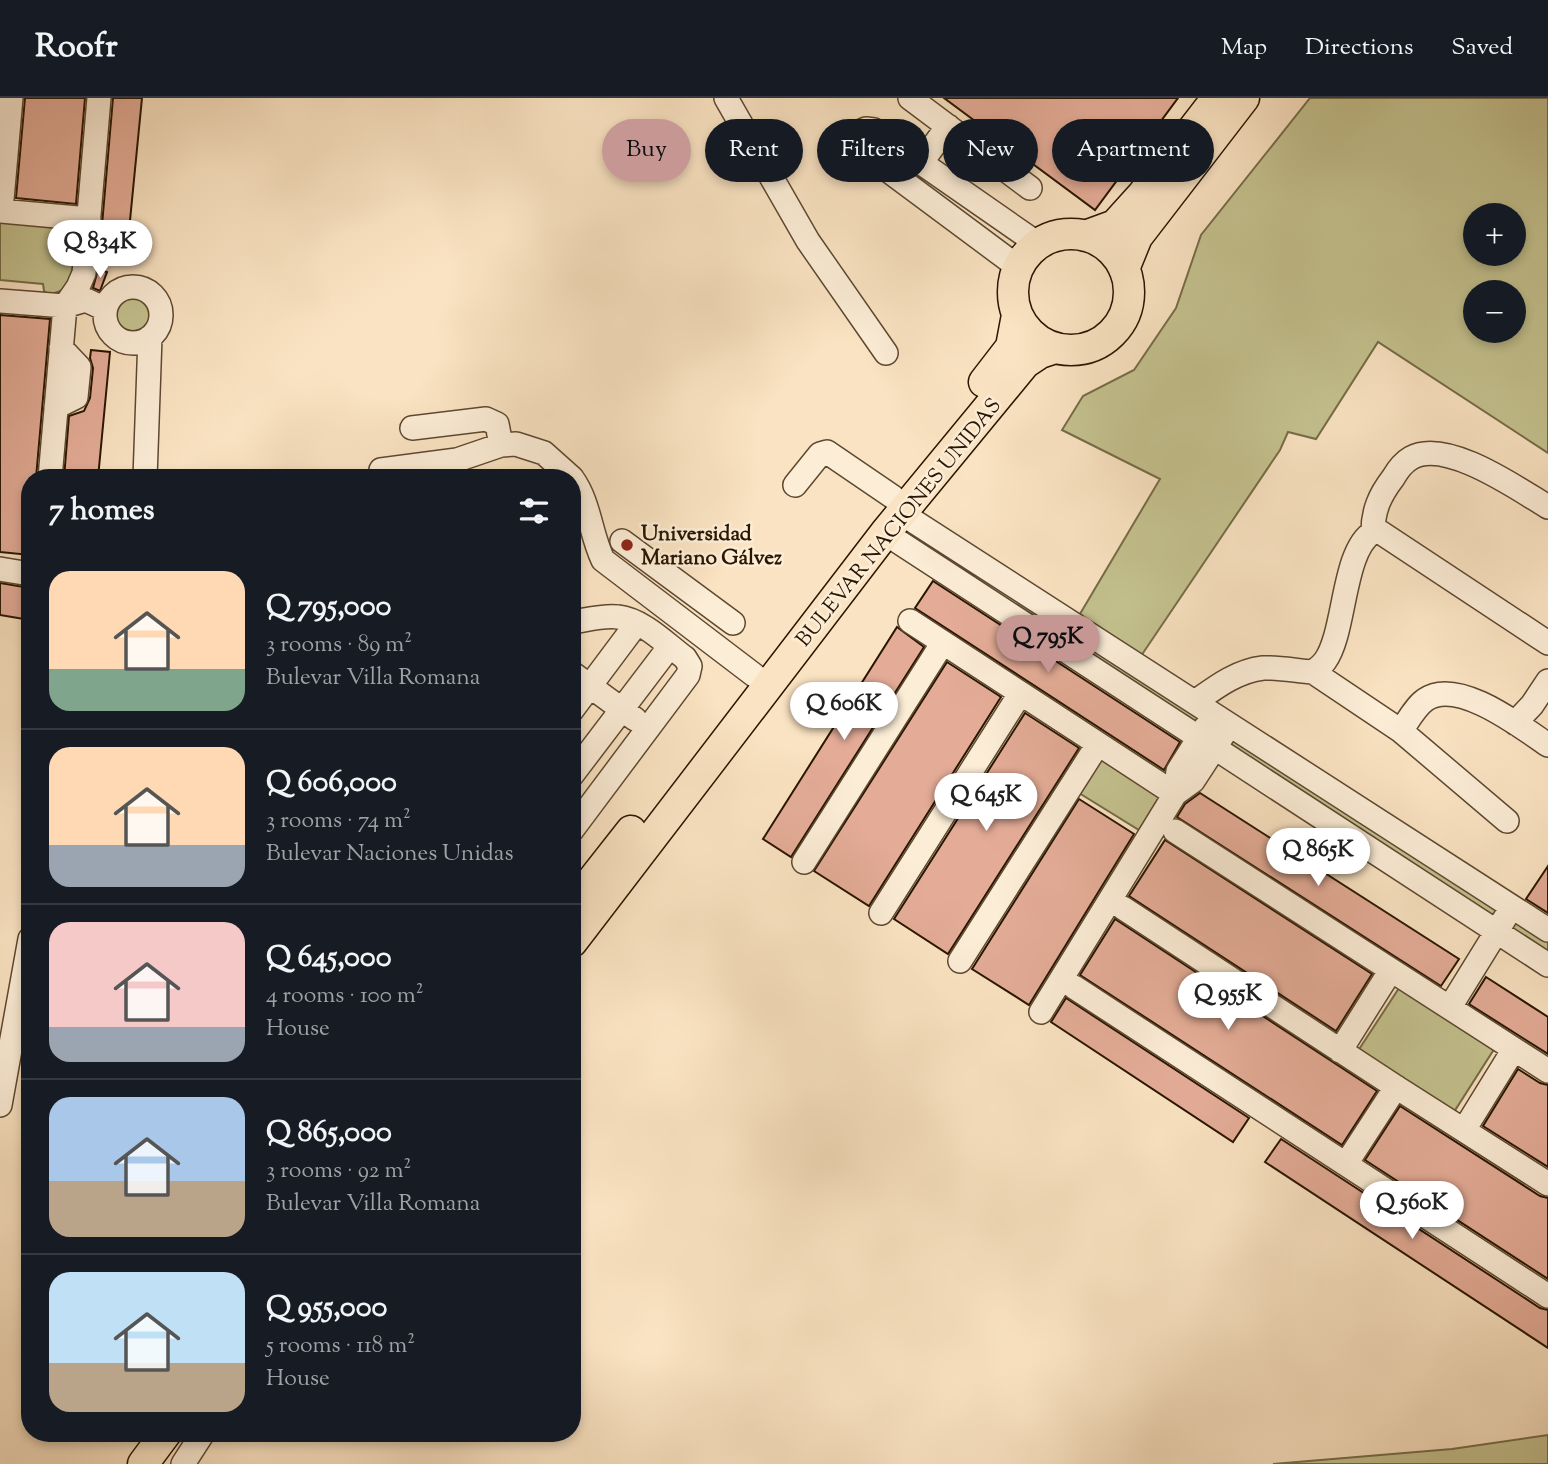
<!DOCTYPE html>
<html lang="en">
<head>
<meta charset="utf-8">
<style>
	body { margin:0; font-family:"Sorts Mill Goudy",serif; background:#20242c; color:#f1f3f6; height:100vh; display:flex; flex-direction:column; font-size:26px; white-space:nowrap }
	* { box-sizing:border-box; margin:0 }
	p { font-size:23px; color:#9ea1a6 }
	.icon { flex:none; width:38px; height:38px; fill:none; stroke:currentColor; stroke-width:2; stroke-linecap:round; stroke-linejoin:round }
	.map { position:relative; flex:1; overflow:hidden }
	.sheet { position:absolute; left:21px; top:371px; width:560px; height:973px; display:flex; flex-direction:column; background:#171b24; border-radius:28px; box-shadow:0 4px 10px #0003 }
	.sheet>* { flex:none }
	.banner { position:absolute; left:602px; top:21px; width:665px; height:63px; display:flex; gap:14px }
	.controls { position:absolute; left:1463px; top:105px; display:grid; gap:14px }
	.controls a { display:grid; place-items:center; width:63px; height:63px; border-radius:50%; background:#171b24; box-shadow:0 4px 10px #0003; font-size:35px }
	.price { position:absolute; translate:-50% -60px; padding:0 16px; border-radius:24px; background:#fff; color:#222; font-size:23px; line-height:46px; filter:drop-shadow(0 2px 4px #0008) }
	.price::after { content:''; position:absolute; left:50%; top:42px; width:21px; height:16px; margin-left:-10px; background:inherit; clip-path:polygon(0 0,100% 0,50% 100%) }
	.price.active { background:#c59692; color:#111 }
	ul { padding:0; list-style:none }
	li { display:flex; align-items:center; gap:21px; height:175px; padding:0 28px }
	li+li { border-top:2px solid #363941 }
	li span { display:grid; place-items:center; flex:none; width:196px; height:140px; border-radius:21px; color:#555 }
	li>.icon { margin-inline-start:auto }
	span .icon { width:84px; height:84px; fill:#fffc; stroke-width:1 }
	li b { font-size:30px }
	h2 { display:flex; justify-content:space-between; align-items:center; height:84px; padding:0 28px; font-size:30px }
	.tag { padding:0 24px; border-radius:32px; background:#171b24; box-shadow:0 4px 10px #0003; font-size:24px; line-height:63px }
	.tag.active { background:#c59692; color:#111 }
	header { display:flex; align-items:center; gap:42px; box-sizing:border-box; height:98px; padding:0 35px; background:#171b24; border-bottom:2px solid #363941 }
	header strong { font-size:33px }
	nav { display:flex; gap:38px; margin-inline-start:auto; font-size:24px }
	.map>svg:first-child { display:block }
	.green { fill:#c4c28f; stroke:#766c48; stroke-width:2; fill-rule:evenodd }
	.building { fill:#e4ac97; stroke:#291500; stroke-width:2 }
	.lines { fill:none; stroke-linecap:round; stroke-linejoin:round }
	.minor-casing { stroke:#5d4830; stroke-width:26 }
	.major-casing { stroke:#291500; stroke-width:33 }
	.minor { stroke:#fcedd7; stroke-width:23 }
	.major { stroke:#fae3c2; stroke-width:30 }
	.poi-dot { fill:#8f2418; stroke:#fcedd7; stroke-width:2.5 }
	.labels { text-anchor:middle; stroke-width:5; stroke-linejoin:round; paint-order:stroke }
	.street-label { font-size:21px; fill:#291500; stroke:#fcedd7 }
	.poi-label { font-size:21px; font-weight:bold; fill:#291500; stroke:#fcedd7; text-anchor:start }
</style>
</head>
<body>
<header>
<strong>Roofr</strong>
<nav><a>Map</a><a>Directions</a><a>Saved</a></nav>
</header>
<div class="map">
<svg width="1548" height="1366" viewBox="0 0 1548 1366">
	<rect width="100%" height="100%" fill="#fae3c2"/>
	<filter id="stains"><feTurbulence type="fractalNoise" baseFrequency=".00286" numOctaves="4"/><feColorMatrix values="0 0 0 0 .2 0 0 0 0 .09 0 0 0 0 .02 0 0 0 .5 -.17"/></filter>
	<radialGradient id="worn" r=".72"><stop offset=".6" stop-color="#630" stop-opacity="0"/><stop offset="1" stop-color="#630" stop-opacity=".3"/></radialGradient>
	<path class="green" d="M1310 0H1548V355L1378 244 1316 341 1288 334 1280 352 1139 561 1077 521 1160 381 1062 332 1083 298 1134 272 1176 210 1201 137ZM1475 117H1514V156H1475ZM1475 194H1514V233H1475Z
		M0 123 74 130 77 135 73 182C69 190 57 196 47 196L44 193 43 186 0 182Z
		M112 217a21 21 0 1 1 42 0a21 21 0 1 1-42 0Z
		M955 449 1548 832V867L939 470Z
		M1102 659 1161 696 1139 732 1079 695Z
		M1403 884 1498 945 1452 1017 1356 956Z
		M1548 1337V1366H1273L1452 1351Z"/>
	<path class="building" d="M25 0H85L76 106 16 100Z
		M113 0H142L127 153 100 150Z
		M944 0H1178L1095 112Z
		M98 171 107 174 100 193 93 190Z
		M0 217 50 221 36 380H30V457L0 454Z
		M91 252 110 254 98 380H64L69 318 84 313 90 300 93 270 90 260Z
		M933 483 1180 644 1164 672 915 510Z
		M0 485 30 490V522L0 517Z
		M897 529 924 549 791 759 763 741Z
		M947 564 1001 599 869 808 814 773Z
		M1025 615 1079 650 948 856 894 821Z
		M1200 695 1459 861 1441 888 1177 719 1185 706Z
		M1079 701 1134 736 1029 907 972 871Z
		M1165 742 1372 876 1336 933 1129 798Z
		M1548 768V815L1526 801Z
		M1115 821 1377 993 1342 1047 1080 877Z
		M1486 879 1548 919V956L1469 906Z
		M1066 900 1249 1020 1233 1044 1051 924Z
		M1518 971 1540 985 1548 987V1069L1483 1028Z
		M1400 1008 1540 1098 1548 1100V1181L1365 1062Z
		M1281 1041 1540 1210 1548 1212V1250L1265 1064Z"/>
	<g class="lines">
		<defs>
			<path id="minor" d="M726 0 808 143 886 255
				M910 0 1030 90
				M921 65 948 28
				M0 113 89 121
				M1 113 11 0
				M1018 169 858 50 857 35 866 31 874 32 1038 146
				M105 217a28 28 0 1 1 56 0a28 28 0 1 1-56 0Z
				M0 203 65 208 86 202 105 211
				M56 309 76 299 79 269 61 250
				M412 330 486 321 497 326 501 347
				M381 372 457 362 501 347 516 346 544 355 572 380
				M50 380 65 208 78 189 84 175 99 0
				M145 380 150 239
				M572 380C590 405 590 435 603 462L754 577
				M795 387 820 356 827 354 893 399
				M901 415 1548 832
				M1373 434H1380L1548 545
				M885 435 1548 867
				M622 443 733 525
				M0 471 30 476
				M910 523 1175 696
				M572 524C586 522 604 517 618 519 643 522 665 545 685 560L690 568 688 577 572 732
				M1313 574 1401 633 1507 723
				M572 575 635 621
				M1195 604C1216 589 1237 573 1263 570 1279 569 1297 573 1313 574 1317 571 1322 567 1325 563 1346 534 1342 453 1373 434 1373 412 1380 397 1393 380 1397 373 1404 364 1411 360 1446 340 1518 391 1548 409
				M572 612 637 525
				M1515 625 1532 607 1548 583
				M1401 633C1408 623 1415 609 1425 602 1457 579 1520 628 1548 647
				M572 677 670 548
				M1175 696 1178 673 1205 630
				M1175 733 1548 973
				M804 764 942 546
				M1123 810 1396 989 1548 1086
				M881 815 1020 596
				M960 863 1098 646
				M1074 889 1548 1198
				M1450 909 1505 820
				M1041 914 1175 696 1193 683 1223 637
				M1340 953 1391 872
				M0 1007 30 841
				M1464 1032 1514 951
				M1346 1066 1396 989
				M183 1366 203 1335"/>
			<path id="major" d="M1013 194a58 58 0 1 1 116 0a58 58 0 1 1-116 0Z
				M1085 138 1115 127 1143 96 1217 0
				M1124 171 1137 139 1244 0
				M984 284 1011 249 1017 217
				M572 808 631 733
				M572 844 885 435 1025 265 1040 255 1055 250
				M143 1366 166 1335"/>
		</defs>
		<use href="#minor" class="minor-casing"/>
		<use href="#major" class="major-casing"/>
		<use href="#minor" class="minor"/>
		<use href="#major" class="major"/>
	</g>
	<circle class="poi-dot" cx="627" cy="447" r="7"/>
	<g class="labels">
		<g class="street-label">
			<text transform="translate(898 424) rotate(-51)" y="7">BULEVAR NACIONES UNIDAS</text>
		</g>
		<g class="poi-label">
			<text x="641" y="442">Universidad<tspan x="641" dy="24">Mariano Gálvez</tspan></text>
		</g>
	</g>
	<rect width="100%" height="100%" filter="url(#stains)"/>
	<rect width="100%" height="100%" fill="url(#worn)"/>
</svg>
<div class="controls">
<a>+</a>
<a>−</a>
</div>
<b class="price" style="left:100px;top:182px">Q 834K</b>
<b class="price active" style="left:1048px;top:577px">Q 795K</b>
<b class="price" style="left:844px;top:644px">Q 606K</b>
<b class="price" style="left:986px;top:735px">Q 645K</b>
<b class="price" style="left:1318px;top:790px">Q 865K</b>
<b class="price" style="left:1228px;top:934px">Q 955K</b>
<b class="price" style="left:1412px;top:1143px">Q 560K</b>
<div class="banner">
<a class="tag active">Buy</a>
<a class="tag">Rent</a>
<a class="tag">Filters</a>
<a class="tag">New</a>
<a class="tag">Apartment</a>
</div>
<section class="sheet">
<h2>7 homes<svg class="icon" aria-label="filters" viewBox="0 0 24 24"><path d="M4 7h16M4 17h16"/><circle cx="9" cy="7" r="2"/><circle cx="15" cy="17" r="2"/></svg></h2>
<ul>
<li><span style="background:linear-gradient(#ffd9b3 70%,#7fa58c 0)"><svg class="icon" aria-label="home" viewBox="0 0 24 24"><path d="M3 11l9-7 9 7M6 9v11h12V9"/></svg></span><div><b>Q 795,000</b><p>3 rooms · 89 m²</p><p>Bulevar Villa Romana</p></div></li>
<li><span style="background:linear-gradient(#ffd9b3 70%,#9aa5b1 0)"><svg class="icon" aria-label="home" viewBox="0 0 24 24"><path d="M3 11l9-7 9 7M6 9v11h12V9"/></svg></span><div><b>Q 606,000</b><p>3 rooms · 74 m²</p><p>Bulevar Naciones Unidas</p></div></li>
<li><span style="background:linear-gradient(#f6c9c9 75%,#9aa5b1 0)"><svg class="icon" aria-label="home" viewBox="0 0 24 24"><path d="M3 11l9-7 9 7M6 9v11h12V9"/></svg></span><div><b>Q 645,000</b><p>4 rooms · 100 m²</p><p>House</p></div></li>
<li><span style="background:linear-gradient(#a9c7e8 60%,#b9a48a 0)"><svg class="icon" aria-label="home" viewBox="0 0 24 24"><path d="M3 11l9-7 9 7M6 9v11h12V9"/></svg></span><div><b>Q 865,000</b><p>3 rooms · 92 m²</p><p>Bulevar Villa Romana</p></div></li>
<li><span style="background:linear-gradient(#bfe0f5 65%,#b9a48a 0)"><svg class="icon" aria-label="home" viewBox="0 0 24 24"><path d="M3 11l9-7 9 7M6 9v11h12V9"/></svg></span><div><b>Q 955,000</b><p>5 rooms · 118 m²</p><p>House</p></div></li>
</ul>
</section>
</div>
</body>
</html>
